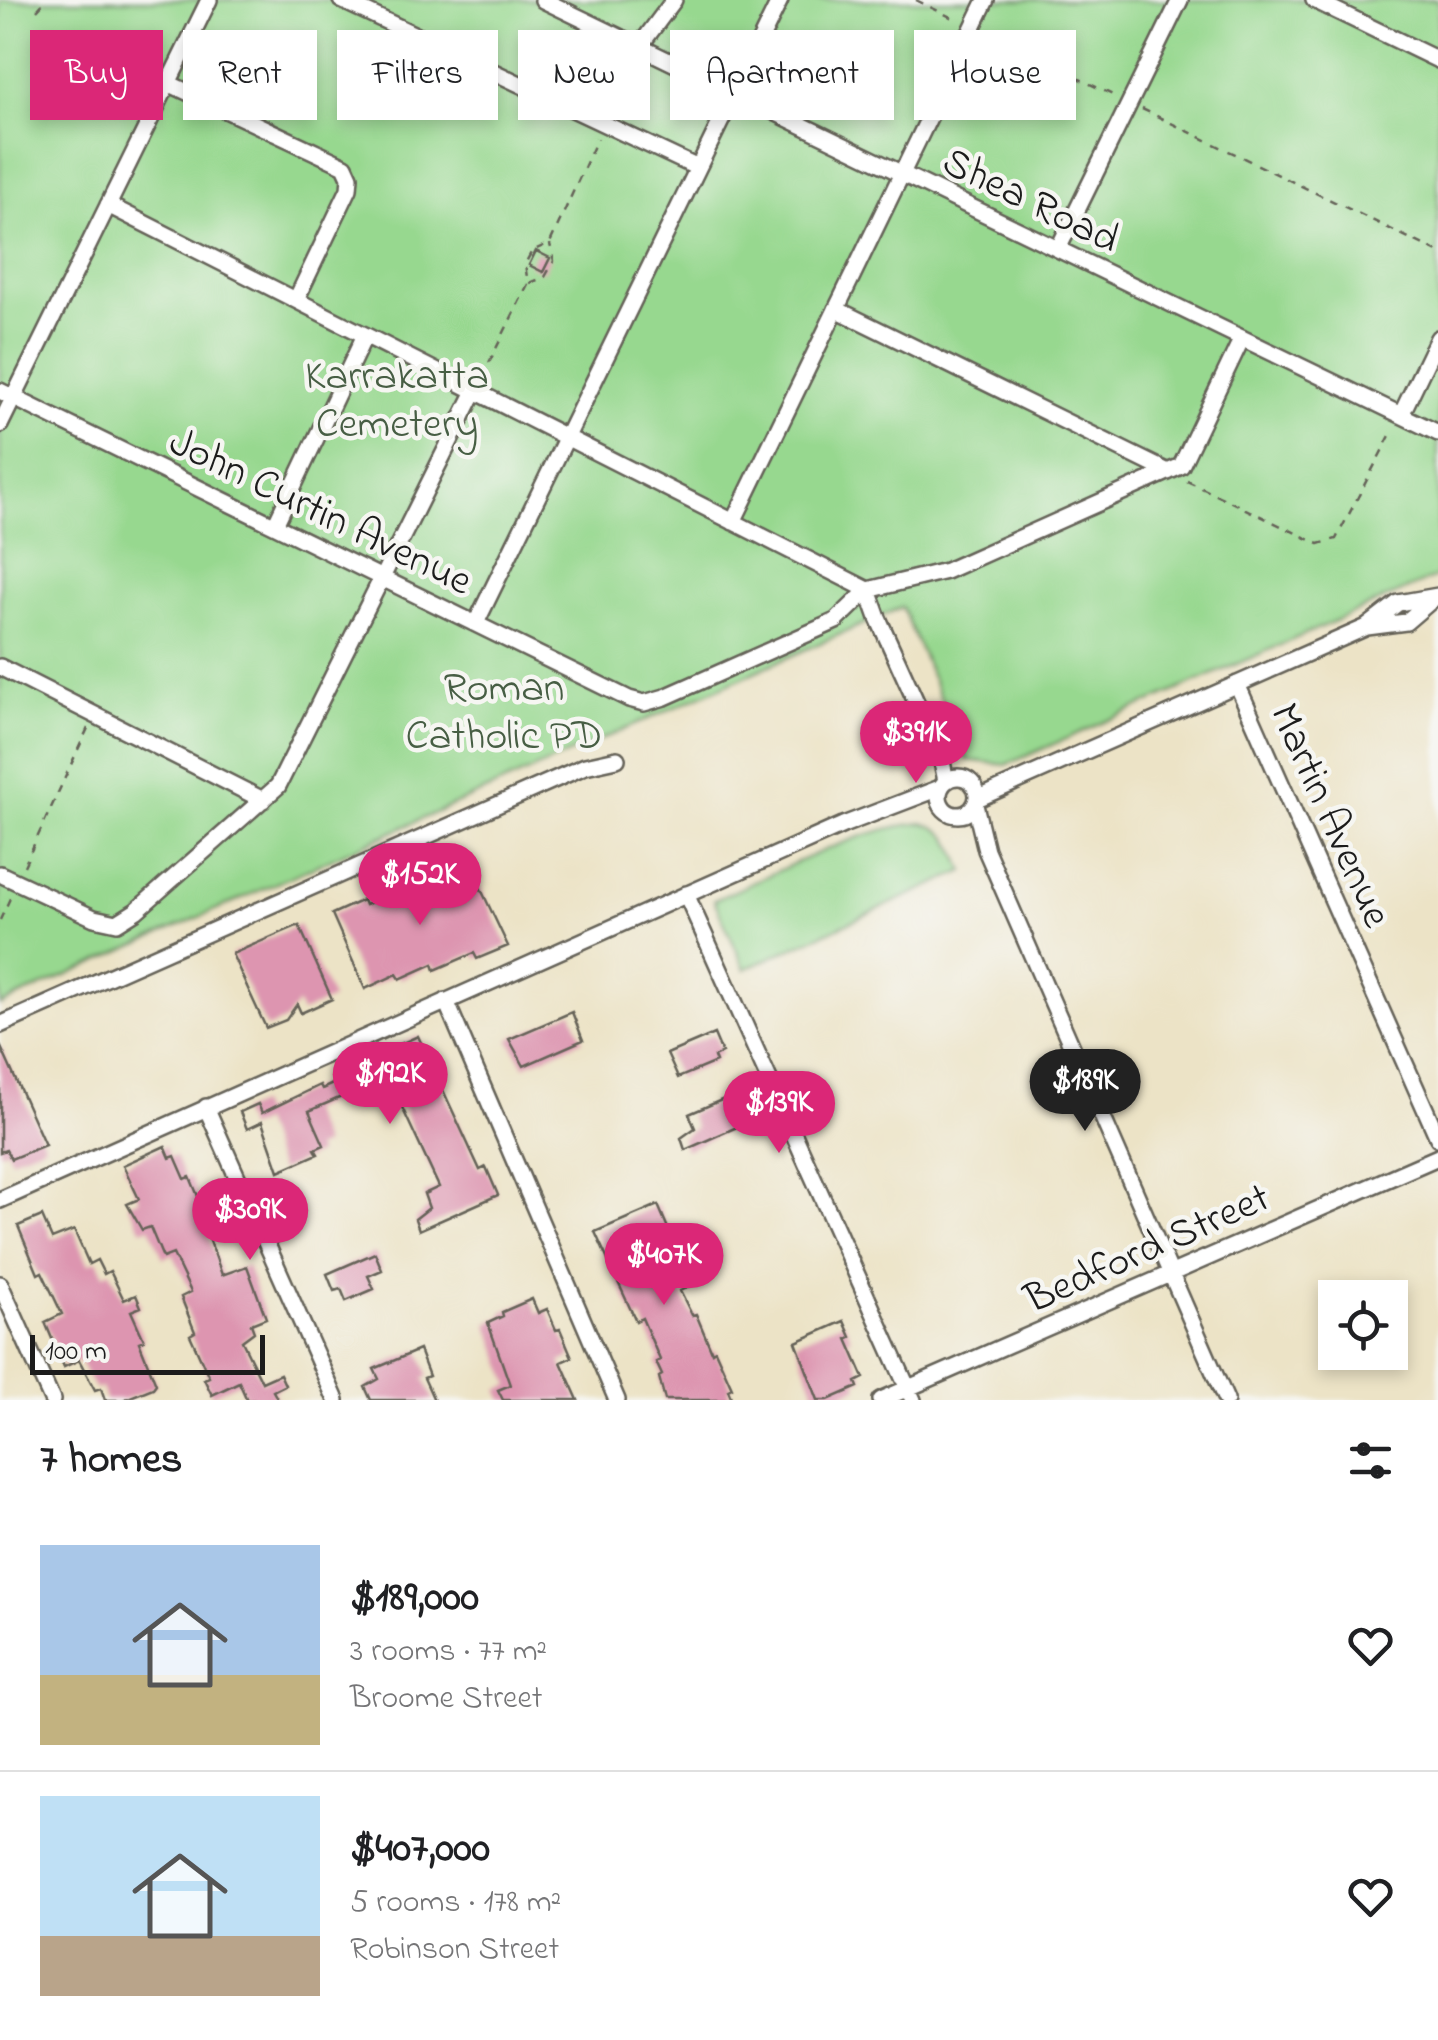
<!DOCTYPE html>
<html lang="en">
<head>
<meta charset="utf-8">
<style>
	body { margin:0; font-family:"Indie Flower",sans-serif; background:#f2f2f2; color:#202124; height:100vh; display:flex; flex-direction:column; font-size:38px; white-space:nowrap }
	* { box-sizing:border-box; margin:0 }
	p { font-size:32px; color:#757577 }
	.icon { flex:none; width:55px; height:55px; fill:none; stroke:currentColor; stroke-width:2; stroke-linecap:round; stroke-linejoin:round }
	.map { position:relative; height:1400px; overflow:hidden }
	.panel { display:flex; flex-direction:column; background:#fff; flex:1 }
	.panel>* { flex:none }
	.top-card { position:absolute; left:30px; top:30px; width:1380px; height:90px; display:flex; gap:20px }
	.buttons { position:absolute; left:1318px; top:1280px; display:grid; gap:20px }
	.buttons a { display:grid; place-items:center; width:90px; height:90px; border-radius:0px; background:#fff; box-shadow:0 5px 15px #0003; font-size:50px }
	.scale { position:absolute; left:30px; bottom:25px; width:235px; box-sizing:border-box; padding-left:10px; border:5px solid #1c1c1c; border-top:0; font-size:28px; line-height:35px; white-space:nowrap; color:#1c1c1c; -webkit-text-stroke:8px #f6f6f2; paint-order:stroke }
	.price { position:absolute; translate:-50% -85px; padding:0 22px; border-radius:35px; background:#db2777; color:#fff; font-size:32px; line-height:65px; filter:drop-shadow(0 2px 5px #0008) }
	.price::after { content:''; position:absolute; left:50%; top:60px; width:30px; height:22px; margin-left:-15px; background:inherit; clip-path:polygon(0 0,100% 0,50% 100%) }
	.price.current { background:#222; color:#fff }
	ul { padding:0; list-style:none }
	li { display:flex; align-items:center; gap:30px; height:250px; padding:0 40px }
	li+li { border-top:2px solid #e0e0e0 }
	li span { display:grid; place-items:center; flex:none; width:280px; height:200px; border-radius:0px; color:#555 }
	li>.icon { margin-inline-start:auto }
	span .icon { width:120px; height:120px; fill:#fffc; stroke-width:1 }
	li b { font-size:42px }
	h2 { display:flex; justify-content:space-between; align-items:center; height:120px; padding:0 40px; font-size:42px }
	.pill { padding:0 35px; border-radius:0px; background:#fff; box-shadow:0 5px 15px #0003; font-size:35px; line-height:90px }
	.pill.current { background:#db2777; color:#fff }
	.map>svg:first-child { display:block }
	.green { fill:#97d88f; stroke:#5a7a56; stroke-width:2.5 }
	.building { fill:#dd95b0 }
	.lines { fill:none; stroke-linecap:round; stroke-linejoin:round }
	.minor-casing { stroke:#656258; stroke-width:20 }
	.path { stroke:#656258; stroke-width:2.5; stroke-dasharray:8 8; stroke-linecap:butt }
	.minor { stroke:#fff; stroke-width:15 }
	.labels { text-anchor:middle; stroke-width:9; stroke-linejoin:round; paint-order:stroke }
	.street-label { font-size:42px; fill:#1c1c1c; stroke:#f6f6f2 }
	.park-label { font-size:42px; fill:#475e44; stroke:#f6f6f2 }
</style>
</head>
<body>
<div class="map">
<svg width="1438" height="1400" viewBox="0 0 1438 1400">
	<rect width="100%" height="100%" fill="#f6f6f2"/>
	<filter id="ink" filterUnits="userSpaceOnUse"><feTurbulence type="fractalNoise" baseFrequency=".01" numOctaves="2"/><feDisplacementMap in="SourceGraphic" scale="20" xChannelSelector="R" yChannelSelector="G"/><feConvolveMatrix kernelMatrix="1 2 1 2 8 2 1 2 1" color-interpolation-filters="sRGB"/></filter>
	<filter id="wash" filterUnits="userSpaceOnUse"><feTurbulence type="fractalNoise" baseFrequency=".0048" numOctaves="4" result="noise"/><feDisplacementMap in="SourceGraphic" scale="40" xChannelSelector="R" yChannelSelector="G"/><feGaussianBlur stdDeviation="2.25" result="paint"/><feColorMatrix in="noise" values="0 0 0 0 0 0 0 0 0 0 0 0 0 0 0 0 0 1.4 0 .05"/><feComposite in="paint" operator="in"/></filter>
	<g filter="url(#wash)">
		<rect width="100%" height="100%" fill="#ece3c6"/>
		<path class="green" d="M0 0H1438V576L1006 765 967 760 902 607 0 1005Z
			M922 823C951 830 953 846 964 871L745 969 714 900C775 874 857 828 922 823Z"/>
		<g id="blocks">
			<path class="building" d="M536 251 550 258 543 272 529 265Z
				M462 849 508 946 477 959 474 953 435 970 433 964 400 979 397 974 365 989 332 914 363 900 365 905 397 890 400 897 433 882 436 889 458 876 449 858Z
				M299 925 332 999 301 1013 297 1004 286 1020 266 1028 232 954Z
				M572 1012 583 1040 524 1066 509 1039Z
				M714 1034 722 1053 714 1057 716 1062 678 1078 667 1054Z
				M418 1036 480 1170 486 1167 498 1195 419 1230 415 1219 429 1208 424 1194 439 1187 394 1090 356 1104 352 1096 347 1098 346 1095 309 1111 324 1145 315 1149 318 1154 279 1171 262 1122 247 1129 240 1112 258 1104 262 1113 320 1085 322 1089 382 1061 378 1054Z
				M0 1045 45 1145 11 1159 6 1150 0 1152Z
				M752 1087 764 1115 685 1150 681 1138 695 1128 689 1114Z
				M165 1146 170 1158 175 1156 185 1179 190 1177 210 1225 205 1227 222 1275 247 1266 266 1318 251 1324 254 1332 242 1341 262 1382 280 1374 285 1385 273 1391 278 1400H247L239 1382 212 1395 204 1379 209 1377 190 1335 195 1332 181 1297 191 1292 173 1254 163 1258 150 1227 142 1230 127 1204 139 1199 123 1165Z
				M658 1205 670 1233 656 1239 671 1274 686 1267 694 1284 680 1291 692 1315 696 1314 712 1352 715 1350 732 1388 728 1390 732 1400H665L659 1377 662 1375 656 1362 660 1360 642 1318 636 1321 595 1232Z
				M42 1216 52 1239 74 1230 89 1264 97 1260 104 1274 110 1271 124 1300 136 1295 141 1307 131 1311 144 1340 139 1342 156 1384 153 1388 123 1400H105L101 1388 95 1390 79 1360 64 1367 45 1322 62 1314 42 1272 38 1274 18 1226Z
				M375 1253 382 1270 368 1276 374 1289 346 1301 341 1289 334 1291 327 1274Z
				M532 1299 538 1313 547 1309 556 1330 560 1329 572 1357 561 1362 578 1400H503L498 1390 510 1385 488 1323 503 1316 502 1312Z
				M844 1321 851 1337 847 1339 864 1378 856 1382 858 1387 828 1400H818L796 1342Z
				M419 1350 429 1376 424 1378 434 1400H371L365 1387 379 1379 374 1369Z"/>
		</g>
	</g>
	<g filter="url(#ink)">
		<use href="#blocks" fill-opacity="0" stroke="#656258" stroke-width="2.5"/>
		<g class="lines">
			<defs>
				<path id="minor" d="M341 0 698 168
					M543 0 1438 433
					M1314 0 1438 60
					M639 47 674 0
					M168 83 345 166 350 177 349 189 296 300
					M108 205 868 590 946 571 1181 466 1242 338
					M1058 249 1180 0
					M836 309 1168 472
					M0 391 629 699 644 703 665 697 836 621 868 590
					M1401 415 1438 338
					M0 425 209 0
					M733 522 986 0
					M275 525 365 335
					M868 590 878 618 941 757 946 781
					M476 623 780 0
					M1367 627 1406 622 1434 598
					M0 667 263 800
					M1237 684 1438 1138
					M939 796a19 19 0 1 1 38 0a19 19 0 1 1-38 0Z
					M977 799 1367 627 1398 603 1438 596
					M975 805 986 850 1226 1400
					M0 874 94 918 117 923 136 911 278 786 475 391
					M686 894 913 1400
					M446 1001 617 1400
					M0 1025 585 766 617 759
					M206 1107 336 1400
					M0 1200 843 825 940 788
					M0 1284 52 1400
					M881 1400 1438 1157"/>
			</defs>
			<use href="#minor" class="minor-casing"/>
			<path class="path" d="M916 0 959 21
				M37 10 46 0
				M989 35 1117 97
				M611 109 632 62
				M1142 109 1438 252
				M530 283 545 277 554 261 550 244
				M482 377 528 284 525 264 532 251 550 243 597 139
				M1187 481 1319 544 1336 539 1393 430
				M24 866 88 728
				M0 920 11 896"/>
			<use href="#minor" class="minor"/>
		</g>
	</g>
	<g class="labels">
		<g class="street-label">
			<text transform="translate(1032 198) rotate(26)" y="15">Shea Road</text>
			<text transform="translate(322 509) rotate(26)" y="15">John Curtin Avenue</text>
			<text transform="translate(1333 814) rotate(66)" y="15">Martin Avenue</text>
			<text transform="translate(1146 1246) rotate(-24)" y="15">Bedford Street</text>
		</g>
		<g class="park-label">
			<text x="397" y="388">Karrakatta<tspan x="397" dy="48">Cemetery</tspan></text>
			<text x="504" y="700">Roman<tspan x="504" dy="48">Catholic PD</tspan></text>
		</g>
	</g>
</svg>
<div class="buttons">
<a><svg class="icon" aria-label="locate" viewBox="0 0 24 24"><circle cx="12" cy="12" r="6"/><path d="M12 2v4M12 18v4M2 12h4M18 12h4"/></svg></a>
</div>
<div class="scale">100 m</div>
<b class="price" style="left:916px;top:786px">$391K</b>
<b class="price" style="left:420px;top:928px">$152K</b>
<b class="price" style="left:390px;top:1127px">$192K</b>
<b class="price current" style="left:1085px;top:1134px">$189K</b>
<b class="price" style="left:779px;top:1156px">$139K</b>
<b class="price" style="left:250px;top:1263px">$309K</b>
<b class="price" style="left:664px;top:1308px">$407K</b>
<div class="top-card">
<a class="pill current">Buy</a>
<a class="pill">Rent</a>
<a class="pill">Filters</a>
<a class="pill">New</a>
<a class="pill">Apartment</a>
<a class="pill">House</a>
</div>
</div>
<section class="panel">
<h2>7 homes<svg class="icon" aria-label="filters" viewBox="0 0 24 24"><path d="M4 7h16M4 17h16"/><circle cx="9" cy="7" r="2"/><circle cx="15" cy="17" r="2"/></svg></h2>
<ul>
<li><span style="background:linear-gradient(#a9c7e8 65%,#c2b280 0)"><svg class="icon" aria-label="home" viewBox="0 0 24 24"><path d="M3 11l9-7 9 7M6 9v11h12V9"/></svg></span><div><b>$189,000</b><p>3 rooms · 77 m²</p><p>Broome Street</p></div><svg class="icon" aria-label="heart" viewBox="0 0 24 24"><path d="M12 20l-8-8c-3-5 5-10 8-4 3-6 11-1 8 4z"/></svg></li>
<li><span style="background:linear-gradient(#bfe0f5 70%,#b9a48a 0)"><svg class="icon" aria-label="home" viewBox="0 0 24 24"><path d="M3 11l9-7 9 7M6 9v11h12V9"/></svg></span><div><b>$407,000</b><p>5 rooms · 178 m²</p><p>Robinson Street</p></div><svg class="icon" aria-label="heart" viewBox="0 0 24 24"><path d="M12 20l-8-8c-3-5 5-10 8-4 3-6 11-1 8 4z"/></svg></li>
</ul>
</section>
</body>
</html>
